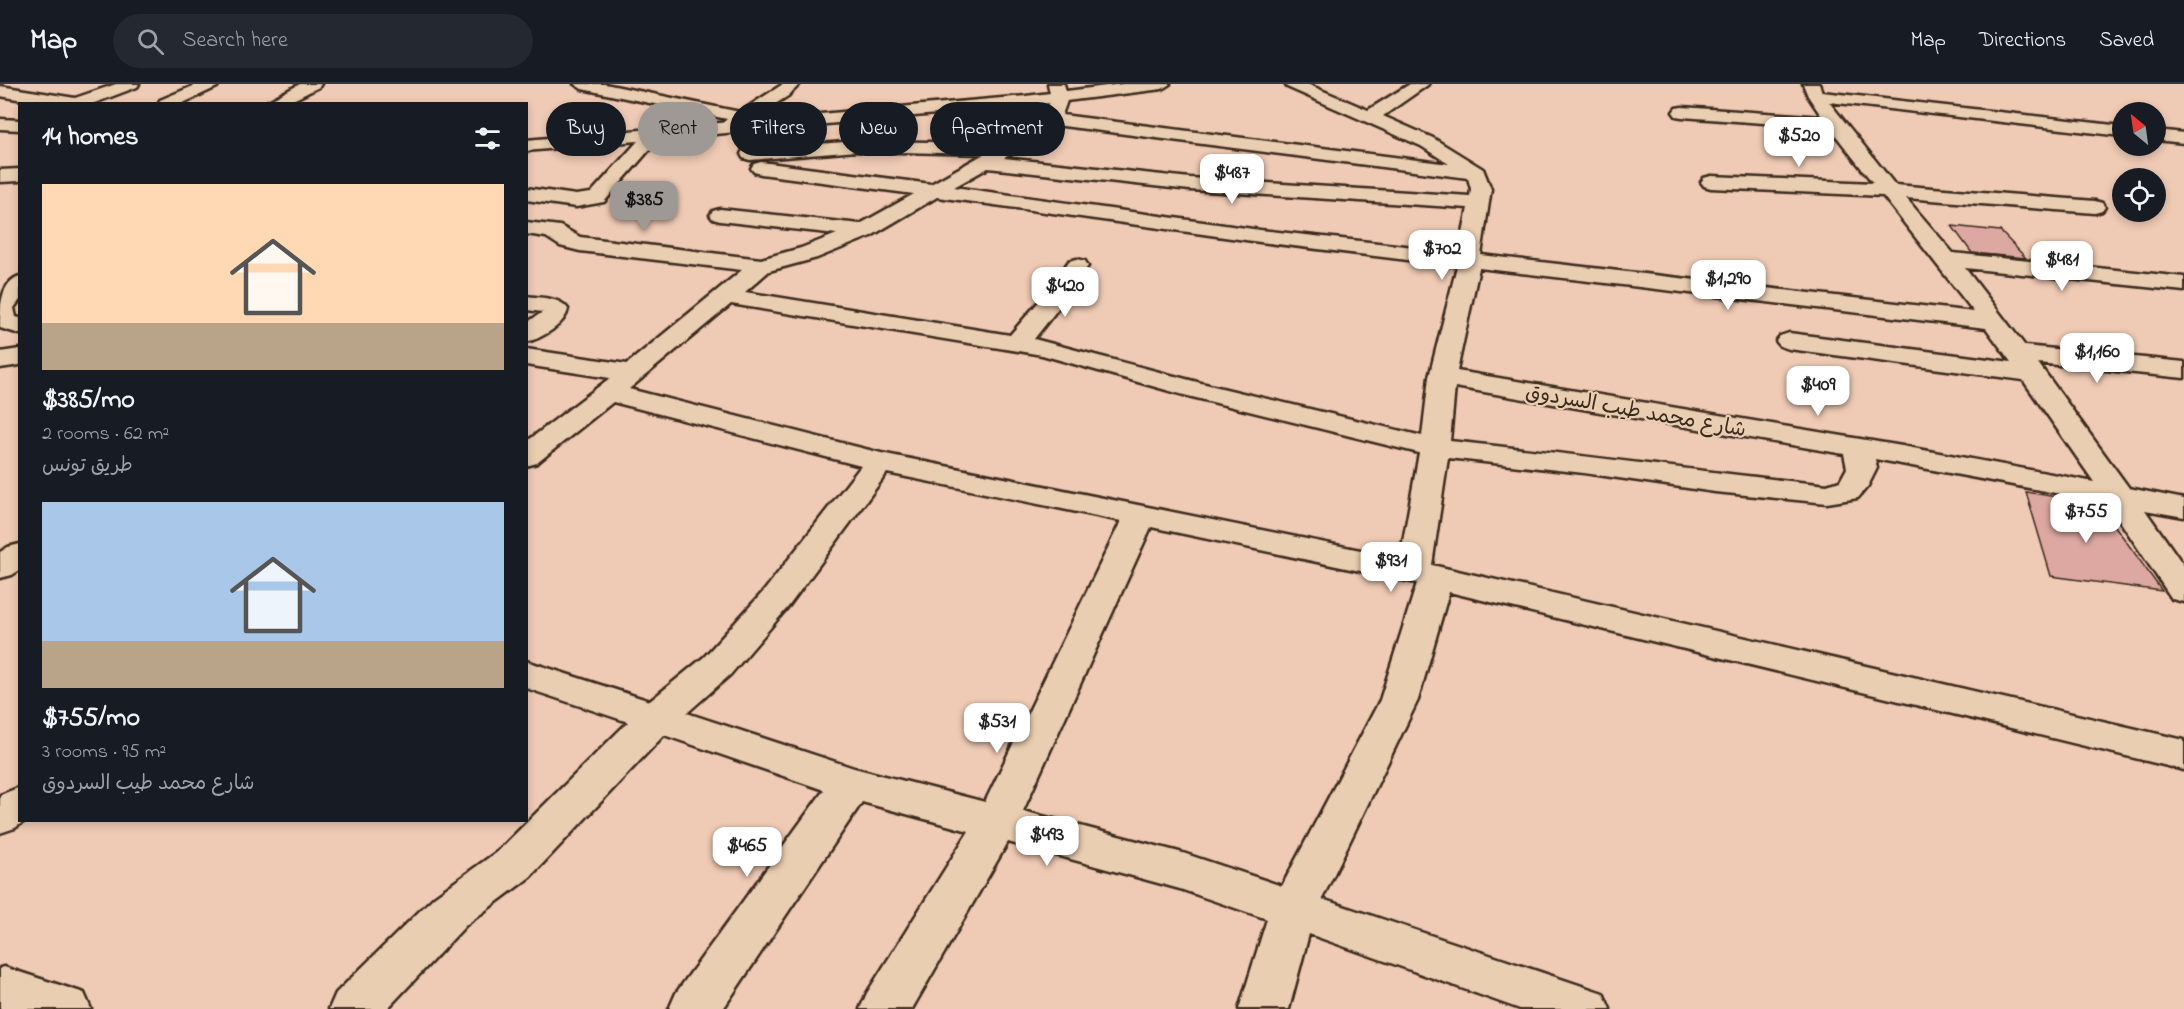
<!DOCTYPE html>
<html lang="en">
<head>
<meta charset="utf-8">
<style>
	body { margin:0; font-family:"Indie Flower","Playpen Sans Arabic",sans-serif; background:#242831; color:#f1f3f6; height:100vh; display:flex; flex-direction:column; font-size:22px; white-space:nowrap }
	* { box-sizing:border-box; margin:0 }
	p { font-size:20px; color:#9ea1a6 }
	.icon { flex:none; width:33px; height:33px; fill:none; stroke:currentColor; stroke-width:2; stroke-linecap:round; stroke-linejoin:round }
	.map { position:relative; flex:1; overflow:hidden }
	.panel { position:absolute; left:18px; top:18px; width:510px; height:720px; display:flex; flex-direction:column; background:#171b24; border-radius:0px; box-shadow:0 3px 9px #0003 }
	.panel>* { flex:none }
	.banner { position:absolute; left:546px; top:18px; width:570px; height:54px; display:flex; gap:12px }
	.needle { width:39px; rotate:331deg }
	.buttons { position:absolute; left:2112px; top:18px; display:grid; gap:12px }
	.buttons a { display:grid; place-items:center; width:54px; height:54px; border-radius:50%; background:#171b24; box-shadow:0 3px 9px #0003; font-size:30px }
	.price { position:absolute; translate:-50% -51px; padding:0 14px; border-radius:12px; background:#fff; color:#222; font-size:20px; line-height:39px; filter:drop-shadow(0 2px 3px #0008) }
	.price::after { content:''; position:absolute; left:50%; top:36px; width:18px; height:14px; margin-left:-9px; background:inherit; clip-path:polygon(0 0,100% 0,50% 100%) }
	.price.current { background:#9f9995; color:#111 }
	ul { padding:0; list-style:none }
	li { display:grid; align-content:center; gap:12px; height:318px; padding:0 24px }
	li span { display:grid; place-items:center; height:186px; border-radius:0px; color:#555 }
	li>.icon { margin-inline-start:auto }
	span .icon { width:108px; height:108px; fill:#fffc; stroke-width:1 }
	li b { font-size:26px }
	h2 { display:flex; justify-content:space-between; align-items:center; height:72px; padding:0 24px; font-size:26px }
	.pill { padding:0 21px; border-radius:27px; background:#171b24; box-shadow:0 3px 9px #0003; font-size:21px; line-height:54px }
	.pill.current { background:#9f9995; color:#111 }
	header { display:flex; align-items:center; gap:36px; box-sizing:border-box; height:84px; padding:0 30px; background:#171b24; border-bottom:2px solid #363941 }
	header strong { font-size:28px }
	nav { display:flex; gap:33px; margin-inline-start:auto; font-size:21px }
	.search { width:420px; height:54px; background:#242831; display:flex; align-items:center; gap:15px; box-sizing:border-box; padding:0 21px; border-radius:33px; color:#9ea1a6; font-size:22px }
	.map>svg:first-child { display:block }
	.building { fill:#dda8a1; stroke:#3b2a1e; stroke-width:1.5 }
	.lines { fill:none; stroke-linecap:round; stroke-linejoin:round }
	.minor-casing { stroke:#3b2a1e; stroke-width:5 }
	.major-casing { stroke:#3b2a1e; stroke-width:5 }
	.minor { fill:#eaceb1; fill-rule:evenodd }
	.major { fill:#eaceb1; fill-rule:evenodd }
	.labels { text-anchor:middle; stroke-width:4.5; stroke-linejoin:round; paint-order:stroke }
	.street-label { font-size:21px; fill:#3b2a1e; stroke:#eaceb1 }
</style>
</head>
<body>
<header>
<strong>Map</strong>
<div class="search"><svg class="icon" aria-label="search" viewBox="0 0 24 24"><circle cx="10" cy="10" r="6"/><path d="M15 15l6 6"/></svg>Search here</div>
<nav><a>Map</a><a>Directions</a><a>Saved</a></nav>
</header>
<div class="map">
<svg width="2184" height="925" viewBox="0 0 2184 925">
	<rect width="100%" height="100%" fill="#efcab4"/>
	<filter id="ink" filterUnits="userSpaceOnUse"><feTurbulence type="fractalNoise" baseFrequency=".0167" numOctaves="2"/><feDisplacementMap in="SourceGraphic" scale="12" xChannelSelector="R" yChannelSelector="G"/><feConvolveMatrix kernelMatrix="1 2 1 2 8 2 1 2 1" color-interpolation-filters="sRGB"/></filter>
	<g filter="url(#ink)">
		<path class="building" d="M1952 142 2000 147 2026 174 1972 169Z
			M2026 408 2099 420 2162 507 2051 492Z"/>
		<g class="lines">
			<defs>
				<path id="minor" d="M116 0H139L137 3 92 20H46L0 12V2L75 14Z
					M198 0H219L217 3 181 20H158L160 16Z
					M300 0H321L319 3 285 20H263Z
					M574 0H605L740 28 783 0H800L788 12 733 47H721L718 43 727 35 582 5Z
					M1048 0H1064L1068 14 1062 31 1449 80 1421 62 1287 3 1285 0H1307L1368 26 1410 0H1429L1383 32 1433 54 1483 85 1491 105 1481 171 1974 228 1883 112 1711 104 1704 102 1701 98 1704 94 1711 92 1873 99 1830 44 1682 33 1676 32 1673 28 1676 24 1682 23 1822 33 1808 12 1803 0H1819L1822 8 2122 42V52L1829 18 1895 101 2095 117 2102 119 2105 123 2102 127 2095 129 1906 114 1953 169 2184 193V207L1965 184 2025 262 2184 278V294L2038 279 2129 404 2184 415V433L2145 426 2184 482V518L2172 515 2108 419 1875 375 1877 384 1868 402 1858 414 1827 419 1715 408 1584 389 1448 374 1432 481 2184 656V686L1449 508 1418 616 1322 815 1603 909 1610 925H1520L1309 850 1289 925H1239L1267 835 1180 805 1008 758 912 925H860L867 909 969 747 862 718 723 925H669L676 909 824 706 664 651 530 793 466 841 387 925H329L336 909 434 813 498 767 628 638 526 604V577L650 617 704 573 764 507 861 382 613 318 537 379 526 382V358L610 294 526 281V265L627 280 742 186 580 167 560 162 546 153 526 150V138L560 142 580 153 761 175 801 164 837 150 720 137 713 135 710 131 713 127 720 125 860 140 914 110 761 90 754 88 751 84 754 80 761 78 931 100 984 70 857 67 750 76 743 74 741 70 743 66 857 57 1003 59 1032 43 1046 29 1051 14ZM1055 41 1468 94 1471 105 1470 112 1190 94 1004 74 1044 51ZM988 84 1190 106 1468 124 1459 168 1260 146 954 103ZM937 113 1260 158 1457 182 1429 293 1422 352 1201 299 1034 255 1064 217 1088 182 1085 177 1077 175 1069 177 1048 207 1010 251 745 208 769 187 817 174 871 152ZM1479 184 1986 244 2011 278 1789 249 1780 252 1776 257 1780 262 1789 265 2023 296 2094 398 1902 362 1457 287ZM731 220 1042 271 1184 311 1419 369 1400 474 881 369 629 305ZM1455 303 1844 370 1847 384 1840 397 1827 401C1701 388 1576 370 1450 357ZM887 389 1121 437 985 718 854 684 687 629 730 591 788 523ZM1151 443 1417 499 1380 616 1282 802 1183 769 1023 727Z
					M0 35 20 36V46L0 45Z
					M654 45 660 46 663 50 604 118 576 123 526 116V104L576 111 591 109 648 46Z
					M2156 46 2184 49V59L2156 56Z
					M20 192V216L14 224 16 233 20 234V250L0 244C0 225 0 198 20 192Z
					M526 212C540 214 560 213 568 225 566 240 541 255 526 258V239L543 228 526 226Z
					M20 265V281L0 284V268Z
					M20 460V486L12 491 0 494V468L8 463Z
					M20 703V736H26L15 744 0 749V711Z
					M4 883 84 909 91 925H0V884Z"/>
				<path id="major" d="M1123 0H1170L1162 5 1026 22 526 67V56L1026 12Z
					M20 85V97L0 98V86Z"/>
			</defs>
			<use href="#minor" class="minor-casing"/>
			<use href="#major" class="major-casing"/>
			<use href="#minor" class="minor"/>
			<use href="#major" class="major"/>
		</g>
	</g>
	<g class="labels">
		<g class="street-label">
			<text transform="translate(1636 326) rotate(10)" y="7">شارع محمد طيب السردوق</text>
		</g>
	</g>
</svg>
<div class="buttons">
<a><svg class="needle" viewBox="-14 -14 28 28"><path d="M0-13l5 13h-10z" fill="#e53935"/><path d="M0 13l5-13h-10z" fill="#9ea1a6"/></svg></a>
<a><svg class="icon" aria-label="locate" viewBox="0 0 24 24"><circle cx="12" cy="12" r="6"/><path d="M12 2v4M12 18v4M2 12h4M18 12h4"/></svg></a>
</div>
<b class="price" style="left:1799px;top:84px">$520</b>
<b class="price" style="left:1232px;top:121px">$487</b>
<b class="price current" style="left:644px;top:148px">$385</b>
<b class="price" style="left:1442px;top:197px">$702</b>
<b class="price" style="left:2062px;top:208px">$481</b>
<b class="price" style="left:1728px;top:227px">$1,290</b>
<b class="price" style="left:1065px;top:234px">$420</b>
<b class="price" style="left:2097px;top:300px">$1,160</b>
<b class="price" style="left:1818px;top:333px">$409</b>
<b class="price" style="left:2086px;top:460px">$755</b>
<b class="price" style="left:1391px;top:509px">$931</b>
<b class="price" style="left:997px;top:670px">$531</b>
<b class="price" style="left:1047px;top:783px">$493</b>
<b class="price" style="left:747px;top:794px">$465</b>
<div class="banner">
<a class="pill">Buy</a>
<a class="pill current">Rent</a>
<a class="pill">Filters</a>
<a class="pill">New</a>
<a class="pill">Apartment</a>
</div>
<section class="panel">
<h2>14 homes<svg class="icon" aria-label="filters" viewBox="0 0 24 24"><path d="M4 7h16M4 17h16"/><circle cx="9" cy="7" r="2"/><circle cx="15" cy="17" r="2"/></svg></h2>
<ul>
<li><span style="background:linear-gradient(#ffd9b3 75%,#b9a48a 0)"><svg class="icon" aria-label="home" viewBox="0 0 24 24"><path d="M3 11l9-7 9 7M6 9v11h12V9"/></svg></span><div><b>$385/mo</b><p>2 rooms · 62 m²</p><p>طريق تونس</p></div></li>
<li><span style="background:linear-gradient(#a9c7e8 75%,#b9a48a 0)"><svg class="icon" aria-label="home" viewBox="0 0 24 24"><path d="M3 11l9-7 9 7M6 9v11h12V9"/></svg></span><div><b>$755/mo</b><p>3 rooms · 95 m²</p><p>شارع محمد طيب السردوق</p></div></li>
</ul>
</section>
</div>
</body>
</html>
